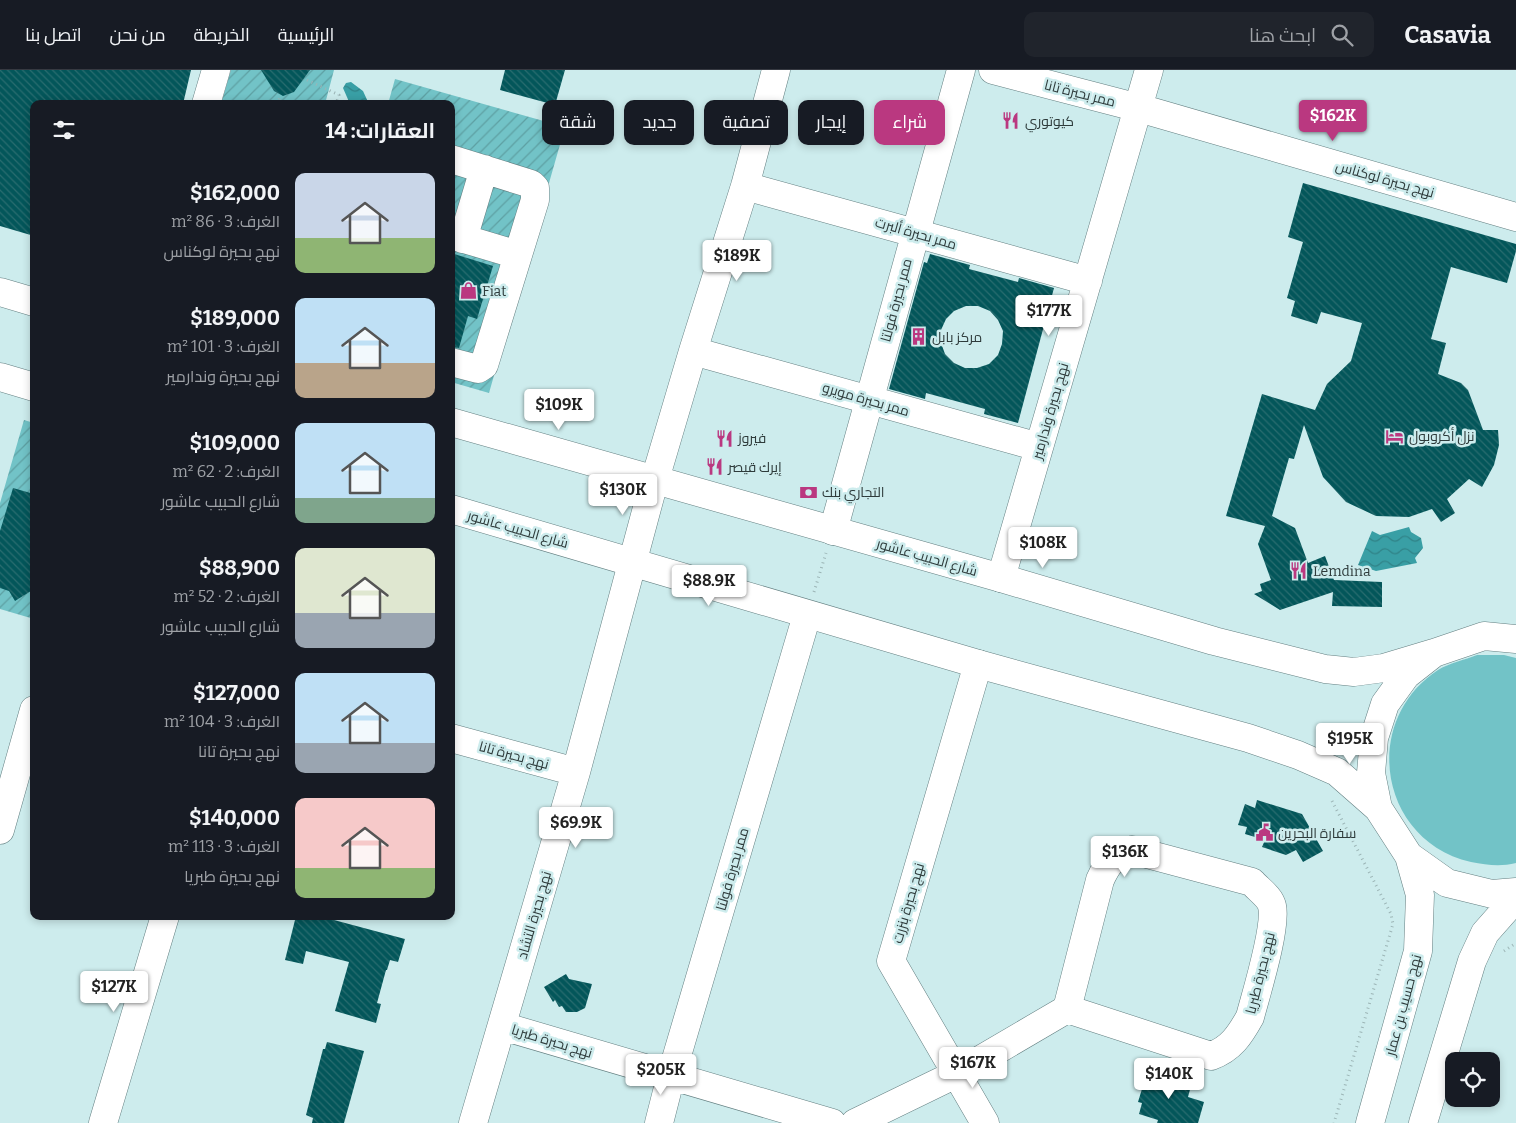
<!DOCTYPE html>
<html lang="ar">
<head>
<meta charset="utf-8">
<style>
	body { margin:0; font-family:Bitter,Cairo,serif; background:#20242c; color:#f1f3f6; direction:rtl; height:100vh; display:flex; flex-direction:column; font-size:19px; white-space:nowrap }
	* { box-sizing:border-box; margin:0 }
	p { font-size:16px; color:#9ea1a6 }
	.icon { flex:none; width:28px; height:28px; fill:none; stroke:currentColor; stroke-width:2; stroke-linecap:round; stroke-linejoin:round }
	.map { position:relative; flex:1; overflow:hidden; direction:ltr }
	.panel { position:absolute; left:30px; top:30px; width:425px; height:820px; display:flex; flex-direction:column; background:#171b24; border-radius:10px; box-shadow:0 2px 8px #0003; direction:rtl }
	.panel>* { flex:none }
	.guide { position:absolute; left:470px; top:30px; width:475px; height:45px; direction:rtl; display:flex; gap:10px }
	.fabs { position:absolute; left:1445px; top:982px; display:grid; gap:10px }
	.fabs a { display:grid; place-items:center; width:55px; height:55px; border-radius:10px; background:#171b24; box-shadow:0 2px 8px #0003; font-size:25px }
	.price { position:absolute; translate:-50% -42px; padding:0 11px; border-radius:5px; background:#fff; color:#222; font-size:16px; line-height:32px; filter:drop-shadow(0 1px 2px #0008) }
	.price::after { content:''; position:absolute; left:50%; top:30px; width:15px; height:11px; margin-left:-8px; background:inherit; clip-path:polygon(0 0,100% 0,50% 100%) }
	.price.on { background:#ba3880; color:#fff }
	ul { padding:0; list-style:none }
	li { display:flex; align-items:center; gap:15px; height:125px; padding:0 20px }
	li span { display:grid; place-items:center; flex:none; width:140px; height:100px; border-radius:10px; color:#555 }
	li>.icon { margin-inline-start:auto }
	span .icon { width:60px; height:60px; fill:#fffc; stroke-width:1 }
	li b { font-size:21px }
	h2 { display:flex; justify-content:space-between; align-items:center; height:60px; padding:0 20px; font-size:21px }
	.tag { padding:0 18px; border-radius:10px; background:#171b24; box-shadow:0 2px 8px #0003; font-size:18px; line-height:45px }
	.tag.on { background:#ba3880; color:#fff }
	header { display:flex; align-items:center; gap:30px; box-sizing:border-box; height:70px; padding:0 25px; background:#171b24; border-bottom:1px solid #363941 }
	header strong { font-size:24px }
	nav { display:flex; gap:28px; margin-inline-start:auto; font-size:18px }
	.search { width:350px; height:45px; background:#20242c; display:flex; align-items:center; gap:12px; box-sizing:border-box; padding:0 18px; border-radius:10px; color:#9ea1a6; font-size:19px }
	.map>svg:first-child { display:block }
	.grass { fill:#72c3c7 }
	.garden { fill:url(#garden-furrows) }
	.water { fill:url(#water-waves) }
	.building { fill:url(#building-back-hatch); fill-rule:evenodd }
	.lines { fill:none; stroke-linecap:round; stroke-linejoin:round }
	.minor-casing { stroke:#637f81; stroke-width:29 }
	.major-casing { stroke:#637f81; stroke-width:29 }
	.path { stroke:#9cb5b6; stroke-width:3; stroke-dasharray:1 4; stroke-linecap:butt }
	.minor { stroke:#fff; stroke-width:28 }
	.major { stroke:#fff; stroke-width:28 }
	.labels { text-anchor:middle; stroke-width:5; stroke-linejoin:round; paint-order:stroke }
	.street-label { font-size:14px; fill:#2e3b3b; stroke:#cdeced }
	.poi-label { font-size:14px; fill:#2e3b3b; stroke:#cdeced; text-anchor:start }
</style>
</head>
<body>
<header>
<strong>Casavia</strong>
<div class="search"><svg class="icon" aria-label="search" viewBox="0 0 24 24"><circle cx="10" cy="10" r="6"/><path d="M15 15l6 6"/></svg>ابحث هنا</div>
<nav><a>الرئيسية</a><a>الخريطة</a><a>من نحن</a><a>اتصل بنا</a></nav>
</header>
<div class="map">
<svg width="1516" height="1053" viewBox="0 0 1516 1053">
	<defs>
		<pattern id="garden-furrows" width="10" height="10" patternUnits="userSpaceOnUse" patternTransform="scale(1.25)"><rect width="10" height="10" fill="#72c3c7"/><path d="M-1 1l2-2M0 10L10 0M9 11l2-2" fill="none" stroke="#5ea0a3"/></pattern>
		<pattern id="water-waves" width="16" height="10" patternUnits="userSpaceOnUse" patternTransform="scale(1.25)"><rect width="16" height="10" fill="#399fa5"/><path d="M0 5q4-4 8 0t8 0" fill="none" stroke="#308388"/></pattern>
		<pattern id="building-back-hatch" width="6" height="6" patternUnits="userSpaceOnUse" patternTransform="scale(1.25)"><rect width="6" height="6" fill="#03565a"/><path d="M-1 5l2 2M0 0l6 6M5-1l2 2" fill="none" stroke="#296c6f"/></pattern>
	</defs>
	<rect width="100%" height="100%" fill="#cdeced"/>
	<path class="grass" d="M1477 585H1504L1516 588V793C1500 797 1487 795 1471 792 1379 771 1360 651 1438 600 1449 593 1465 590 1477 585Z"/>
	<path class="garden" d="M231 0H334L325 34H221Z
		M395 9 565 57 489 323 451 312V34H388Z
		M24 350 34 353V549L0 539V433Z"/>
	<path class="water" d="M351 12 363 21 369 34H350L343 18 346 13Z
		M1409 457 1411 462 1421 468 1423 478 1415 488 1417 493 1376 501 1358 495 1372 461 1380 465Z"/>
	<path class="building" d="M0 0H191L183 34H34V166L0 156Z
		M261 0H310L294 22 283 26 274 21Z
		M505 0H565L555 35 500 20Z
		M1303 113 1516 174V181L1507 213 1451 197 1431 269 1446 273 1438 304 1461 313 1468 320 1483 360H1498L1499 375 1494 395 1482 417 1469 409 1447 429 1455 443 1441 452 1432 439 1409 447 1376 446 1346 432 1323 407 1304 355 1294 389 1289 388 1272 446 1295 458 1308 493 1325 486 1334 510 1382 512V537L1332 536 1333 522 1280 540 1254 524 1262 521 1260 514 1271 510 1258 474 1265 456 1226 446 1262 324 1315 340 1327 314 1351 291 1362 253 1321 242 1317 254 1291 246 1295 231 1287 228 1303 172 1288 167Z
		M451 183 493 196 477 249 468 246 459 278 451 277Z
		M930 184 970 195 969 199 1018 212 1019 208 1054 218 1018 353 984 344 985 339 926 323 925 329 889 319 924 192 927 193ZM966 236H978L990 241 998 250 1003 261 1002 274 998 285 989 294 977 298H965L954 293 945 284 941 273V260L946 249 954 241Z
		M13 418 34 424V519L15 531 9 521 0 518V461Z
		M1257 730 1302 744 1323 781 1303 792 1296 780 1286 785 1262 777 1265 770 1245 764 1247 757 1238 755 1245 734 1255 738Z
		M296 846H319L405 869 398 892 390 890 387 900H386L377 933 381 934 376 953 335 941 349 892 306 881 303 894 285 890Z
		M566 904 569 909 592 914 585 938 577 942H566L562 936 559 937 555 930 553 932 544 917Z
		M327 972 364 981 344 1053H312L313 1048 306 1045 323 979H325Z
		M1148 999 1192 1012 1188 1027 1204 1032 1198 1053H1157L1158 1050 1139 1044 1142 1033 1138 1032Z"/>
	<g class="lines">
		<defs>
			<path id="minor" d="M993 0 1139 38 1516 147
				M206 34 216 0
				M451 89 531 114 535 118V130L484 295 478 299 451 292
				M745 116 1088 211
				M451 165 518 185
				M463 169 484 99
				M693 281 1039 377
				M833 461 961 0
				M1001 508 1149 0
				M978 594 891 891 985 1053
				M451 668 576 702
				M0 760 34 640
				M502 956 832 1053
				M103 1053 165 846
				M473 1053 576 702 651 423 693 281 745 116 776 0
				M659 1053 671 1006 807 545
				M855 1053 956 1004 1067 939 1100 810C1108 792 1113 787 1132 780L1252 812C1258 819 1270 827 1272 836 1277 857 1256 924 1250 947 1240 965 1231 979 1211 986L1067 939"/>
			<path id="major" d="M0 222 34 232
				M0 307 34 317
				M451 352 1001 508 1214 571 1325 599 1354 602 1384 598 1434 583
				M451 439 978 594 1248 668 1298 685 1337 702 1378 738
				M1516 569 1484 566 1434 583 1406 605 1385 634 1374 668 1371 703 1378 738 1409 786 1447 813 1492 824 1516 822
				M1370 1053 1418 881 1420 825 1409 786
				M1423 1053 1472 891 1485 863 1516 828"/>
		</defs>
		<use href="#minor" class="minor-casing"/>
		<use href="#major" class="major-casing"/>
		<path class="path" d="M307 10 339 25 336 34
			M277 34 281 25
			M814 522 826 483
			M1332 731 1391 844 1393 854 1334 1053
			M1504 881 1516 873"/>
		<use href="#minor" class="minor"/>
		<use href="#major" class="major"/>
	</g>
	<defs>
		<symbol id="restaurant-bare" viewBox="-9 -9 18 18"><path d="M-5-6h1v4h1v-4h1v4h1v-4h1v5L-1.5 .5V6h-2V.5L-5-1ZM5-6V6H3V1.5H1.5Q1.5-4 5-6Z" fill="#ba3880" stroke="#cdeced" stroke-width="2.5" paint-order="stroke"/></symbol>
		<symbol id="shop-bare" viewBox="-9 -9 18 18"><path d="M-5-2.5h2.3a2.7 3.5 0 0 1 5.4 0H5L5.5 6h-11ZM-1.5-2.5h3a1.5 2.3 0 0 0-3 0Z" fill="#ba3880" stroke="#cdeced" stroke-width="2.5" paint-order="stroke"/></symbol>
		<symbol id="building-bare" viewBox="-9 -9 18 18"><path d="M-4-6H4V6H1V3H-1V6H-4ZM-2.5-4.3h1.7v1.8h-1.7ZM.8-4.3h1.7v1.8H.8ZM-2.5-1h1.7V.8h-1.7ZM.8-1h1.7V.8H.8Z" fill="#ba3880" stroke="#cdeced" stroke-width="2.5" paint-order="stroke"/></symbol>
		<symbol id="hotel-bare" viewBox="-9 -9 18 18"><path d="M-6-4.5h1.5V1H6V5H4.5V3h-9V5H-6ZM-4 0a1.8 1.8 0 1 1 3.6 0ZM.5 0V-2.5h3Q6-2.5 6 0Z" fill="#ba3880" stroke="#cdeced" stroke-width="2.5" paint-order="stroke"/></symbol>
		<symbol id="bank-bare" viewBox="-9 -9 18 18"><path d="M-6-4H6V4H-6ZM0-2.3a2.3 2.3 0 1 0 0 4.6a2.3 2.3 0 1 0 0-4.6Z" fill="#ba3880" stroke="#cdeced" stroke-width="2.5" paint-order="stroke"/></symbol>
		<symbol id="civic-bare" viewBox="-9 -9 18 18"><path d="M-.6-6.5H3V-4.5H.6V-3L4-1V1h2V6H-6V1h2V-1L-.6-3ZM-1.2 2.5V6h2.4V2.5Z" fill="#ba3880" stroke="#cdeced" stroke-width="2.5" paint-order="stroke"/></symbol>
	</defs>
	<g fill-rule="evenodd">
		<use href="#restaurant-bare" x="998" y="38" width="25" height="25"/>
		<use href="#shop-bare" x="456" y="208" width="25" height="25"/>
		<use href="#building-bare" x="906" y="254" width="25" height="25"/>
		<use href="#hotel-bare" x="1382" y="354" width="25" height="25"/>
		<use href="#restaurant-bare" x="712" y="356" width="25" height="25"/>
		<use href="#restaurant-bare" x="702" y="384" width="25" height="25"/>
		<use href="#bank-bare" x="796" y="410" width="25" height="25"/>
		<use href="#restaurant-bare" x="1286" y="488" width="25" height="25"/>
		<use href="#civic-bare" x="1252" y="750" width="25" height="25"/>
	</g>
	<g class="labels">
		<g class="street-label">
			<text transform="translate(1080 23) rotate(14)" y="5">ممر بحيرة تانا</text>
			<text transform="translate(1385 109) rotate(16)" y="5">نهج بحيرة لوكناس</text>
			<text transform="translate(916 163) rotate(16)" y="5">ممر بحيرة ألبرت</text>
			<text transform="translate(896 230) rotate(-75)" y="5">ممر بحيرة فولتا</text>
			<text transform="translate(866 329) rotate(16)" y="5">ممر بحيرة مويرو</text>
			<text transform="translate(1050 341) rotate(-74)" y="5">نهج بحيرة وندارمير</text>
			<text transform="translate(518 459) rotate(16)" y="5">شارع الحبيب عاشور</text>
			<text transform="translate(927 487) rotate(16)" y="5">شارع الحبيب عاشور</text>
			<text transform="translate(514 685) rotate(15)" y="5">نهج بحيرة تانا</text>
			<text transform="translate(732 799) rotate(-74)" y="5">ممر بحيرة فولتا</text>
			<text transform="translate(908 833) rotate(-74)" y="5">نهج بحيرة بنزرت</text>
			<text transform="translate(534 845) rotate(-74)" y="5">نهج بحيرة التشاد</text>
			<text transform="translate(1260 903) rotate(-76)" y="5">نهج بحيرة طبريا</text>
			<text transform="translate(1403 935) rotate(-75)" y="5">نهج حسيب بن عمار</text>
			<text transform="translate(552 971) rotate(17)" y="5">نهج بحيرة طبريا</text>
		</g>
		<g class="poi-label">
			<text x="1025" y="56">كيوتوري</text>
			<text x="482" y="226">Fiat</text>
			<text x="932" y="272">مركز بابل</text>
			<text x="1409" y="371">نزل أكروبول</text>
			<text x="738" y="373">فيروز</text>
			<text x="728" y="402">إيرك قيصر</text>
			<text x="822" y="427">التجاري بنك</text>
			<text x="1313" y="506">Lemdina</text>
			<text x="1278" y="768">سفارة البحرين</text>
		</g>
	</g>
</svg>
<div class="fabs">
<a><svg class="icon" aria-label="locate" viewBox="0 0 24 24"><circle cx="12" cy="12" r="6"/><path d="M12 2v4M12 18v4M2 12h4M18 12h4"/></svg></a>
</div>
<b class="price on" style="left:1333px;top:72px">$162K</b>
<b class="price" style="left:737px;top:212px">$189K</b>
<b class="price" style="left:1049px;top:267px">$177K</b>
<b class="price" style="left:559px;top:361px">$109K</b>
<b class="price" style="left:623px;top:446px">$130K</b>
<b class="price" style="left:1043px;top:499px">$108K</b>
<b class="price" style="left:709px;top:537px">$88.9K</b>
<b class="price" style="left:1350px;top:695px">$195K</b>
<b class="price" style="left:576px;top:779px">$69.9K</b>
<b class="price" style="left:1125px;top:808px">$136K</b>
<b class="price" style="left:114px;top:943px">$127K</b>
<b class="price" style="left:973px;top:1019px">$167K</b>
<b class="price" style="left:661px;top:1026px">$205K</b>
<b class="price" style="left:1169px;top:1030px">$140K</b>
<div class="guide">
<a class="tag on">شراء</a>
<a class="tag">إيجار</a>
<a class="tag">تصفية</a>
<a class="tag">جديد</a>
<a class="tag">شقة</a>
</div>
<section class="panel">
<h2>العقارات: 14<svg class="icon" aria-label="filters" viewBox="0 0 24 24"><path d="M4 7h16M4 17h16"/><circle cx="9" cy="7" r="2"/><circle cx="15" cy="17" r="2"/></svg></h2>
<ul>
<li><span style="background:linear-gradient(#c9d6e8 65%,#8fb573 0)"><svg class="icon" aria-label="home" viewBox="0 0 24 24"><path d="M3 11l9-7 9 7M6 9v11h12V9"/></svg></span><div><b>$162,000</b><p>الغرف: 3 · 86 m²</p><p>نهج بحيرة لوكناس</p></div></li>
<li><span style="background:linear-gradient(#bfe0f5 65%,#b9a48a 0)"><svg class="icon" aria-label="home" viewBox="0 0 24 24"><path d="M3 11l9-7 9 7M6 9v11h12V9"/></svg></span><div><b>$189,000</b><p>الغرف: 3 · 101 m²</p><p>نهج بحيرة وندارمير</p></div></li>
<li><span style="background:linear-gradient(#bfe0f5 75%,#7fa58c 0)"><svg class="icon" aria-label="home" viewBox="0 0 24 24"><path d="M3 11l9-7 9 7M6 9v11h12V9"/></svg></span><div><b>$109,000</b><p>الغرف: 2 · 62 m²</p><p>شارع الحبيب عاشور</p></div></li>
<li><span style="background:linear-gradient(#dfe7d0 65%,#9aa5b1 0)"><svg class="icon" aria-label="home" viewBox="0 0 24 24"><path d="M3 11l9-7 9 7M6 9v11h12V9"/></svg></span><div><b>$88,900</b><p>الغرف: 2 · 52 m²</p><p>شارع الحبيب عاشور</p></div></li>
<li><span style="background:linear-gradient(#bfe0f5 70%,#9aa5b1 0)"><svg class="icon" aria-label="home" viewBox="0 0 24 24"><path d="M3 11l9-7 9 7M6 9v11h12V9"/></svg></span><div><b>$127,000</b><p>الغرف: 3 · 104 m²</p><p>نهج بحيرة تانا</p></div></li>
<li><span style="background:linear-gradient(#f6c9c9 70%,#8fb573 0)"><svg class="icon" aria-label="home" viewBox="0 0 24 24"><path d="M3 11l9-7 9 7M6 9v11h12V9"/></svg></span><div><b>$140,000</b><p>الغرف: 3 · 113 m²</p><p>نهج بحيرة طبريا</p></div></li>
</ul>
</section>
</div>
</body>
</html>
